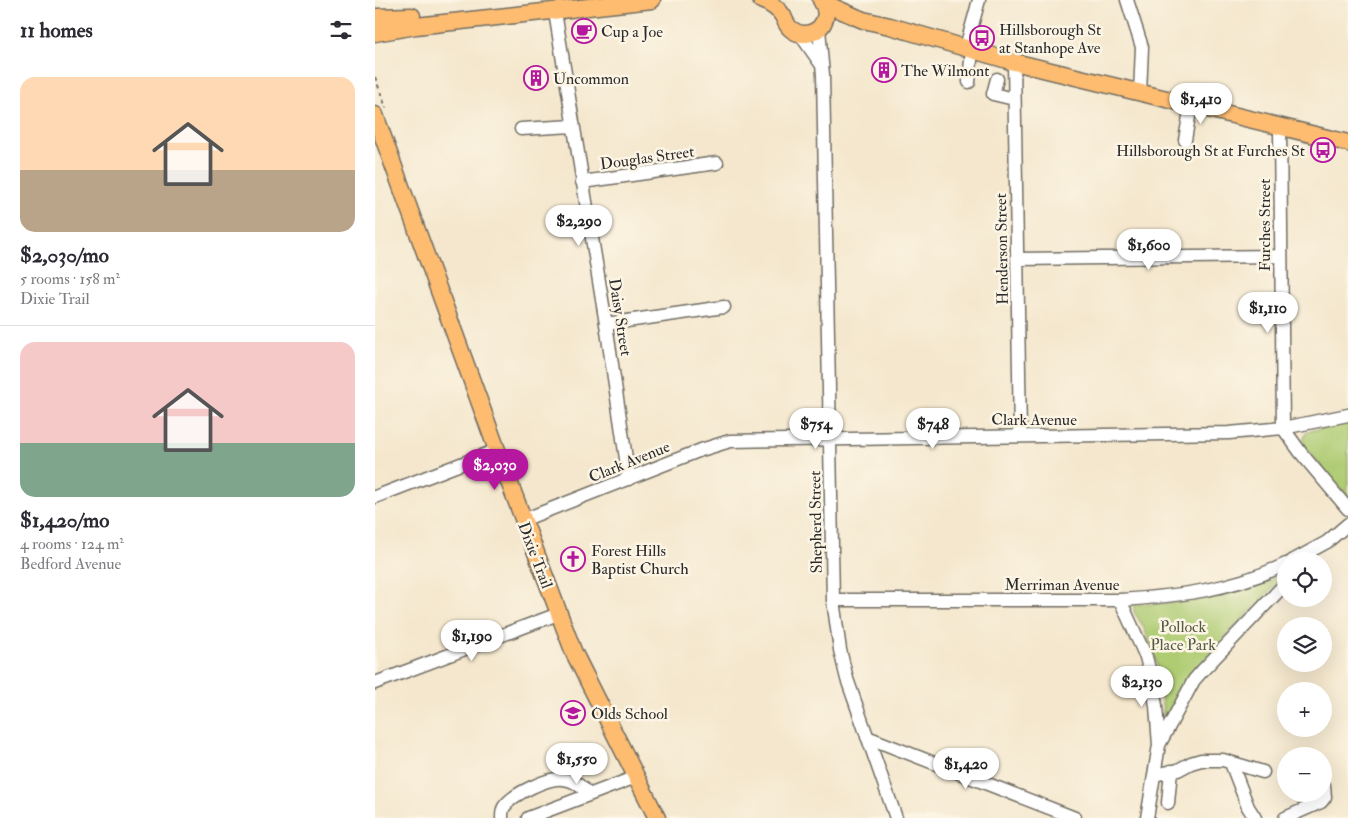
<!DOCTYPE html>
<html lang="en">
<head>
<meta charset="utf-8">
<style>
	body { margin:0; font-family:"IM FELL Double Pica",serif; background:#f2f2f3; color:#2b2b33; height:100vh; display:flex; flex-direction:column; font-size:19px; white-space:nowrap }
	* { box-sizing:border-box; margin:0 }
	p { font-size:16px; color:#7c7c81 }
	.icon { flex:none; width:28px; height:28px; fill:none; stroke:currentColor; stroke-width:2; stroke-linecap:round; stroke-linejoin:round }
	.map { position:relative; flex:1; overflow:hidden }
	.drawer { display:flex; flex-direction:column; background:#fff; width:375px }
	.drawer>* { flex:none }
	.tools { position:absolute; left:902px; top:552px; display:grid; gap:10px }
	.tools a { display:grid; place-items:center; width:55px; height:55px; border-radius:50%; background:#fff; box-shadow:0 5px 20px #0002; font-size:25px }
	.price { position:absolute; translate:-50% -42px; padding:0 11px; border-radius:18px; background:#fff; color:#222; font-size:16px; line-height:32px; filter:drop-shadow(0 1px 2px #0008) }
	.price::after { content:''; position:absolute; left:50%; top:30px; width:15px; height:11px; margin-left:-8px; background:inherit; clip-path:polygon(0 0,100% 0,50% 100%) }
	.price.current { background:#b5179e; color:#fff }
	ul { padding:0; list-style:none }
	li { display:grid; align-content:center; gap:10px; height:265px; padding:0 20px }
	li+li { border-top:1px solid #e1e1e2 }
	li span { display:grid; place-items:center; height:155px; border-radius:15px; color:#555 }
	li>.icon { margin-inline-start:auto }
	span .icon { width:90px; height:90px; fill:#fffc; stroke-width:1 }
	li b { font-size:21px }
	h2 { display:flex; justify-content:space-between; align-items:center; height:60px; padding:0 20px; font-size:21px }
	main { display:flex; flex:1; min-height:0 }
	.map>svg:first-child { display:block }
	.green { fill:#afcc73; stroke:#6d7c4f }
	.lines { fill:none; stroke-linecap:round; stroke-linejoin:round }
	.minor-casing { stroke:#716d64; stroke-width:15 }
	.major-casing { stroke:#716d64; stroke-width:19 }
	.path { stroke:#716d64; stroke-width:2; stroke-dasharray:4 4; stroke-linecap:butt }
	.minor { stroke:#fff; stroke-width:12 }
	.major { stroke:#fdbc6f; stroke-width:16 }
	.labels { text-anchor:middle; stroke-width:5; stroke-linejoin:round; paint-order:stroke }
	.poi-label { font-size:16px; fill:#2b2b2b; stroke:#fcf5e5; text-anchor:start }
	.street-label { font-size:16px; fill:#2b2b2b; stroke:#fcf5e5 }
	.park-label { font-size:16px; fill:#535b41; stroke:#fcf5e5 }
</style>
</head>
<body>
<main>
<section class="drawer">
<h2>11 homes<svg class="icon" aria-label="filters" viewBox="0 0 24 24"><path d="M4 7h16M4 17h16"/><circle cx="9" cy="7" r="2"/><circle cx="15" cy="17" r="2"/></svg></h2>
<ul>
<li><span style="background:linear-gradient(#ffd9b3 60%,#b9a48a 0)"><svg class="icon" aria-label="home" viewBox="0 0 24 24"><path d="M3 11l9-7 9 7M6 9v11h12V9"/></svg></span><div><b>$2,030/mo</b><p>5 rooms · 158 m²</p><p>Dixie Trail</p></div></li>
<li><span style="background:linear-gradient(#f6c9c9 65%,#7fa58c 0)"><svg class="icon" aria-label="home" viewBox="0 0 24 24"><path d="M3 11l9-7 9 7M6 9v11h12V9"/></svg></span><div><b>$1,420/mo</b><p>4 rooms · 124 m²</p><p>Bedford Avenue</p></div></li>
</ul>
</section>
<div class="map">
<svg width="973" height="818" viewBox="0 0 973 818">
	<rect width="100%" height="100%" fill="#fcf5e5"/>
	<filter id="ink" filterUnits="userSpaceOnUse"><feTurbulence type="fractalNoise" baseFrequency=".02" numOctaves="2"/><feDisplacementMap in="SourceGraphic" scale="10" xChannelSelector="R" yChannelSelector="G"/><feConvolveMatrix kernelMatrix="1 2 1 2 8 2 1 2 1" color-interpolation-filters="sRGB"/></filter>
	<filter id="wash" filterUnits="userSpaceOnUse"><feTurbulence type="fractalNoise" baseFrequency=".0096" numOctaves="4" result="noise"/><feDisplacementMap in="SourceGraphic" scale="20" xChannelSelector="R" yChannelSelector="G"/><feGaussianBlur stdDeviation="1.12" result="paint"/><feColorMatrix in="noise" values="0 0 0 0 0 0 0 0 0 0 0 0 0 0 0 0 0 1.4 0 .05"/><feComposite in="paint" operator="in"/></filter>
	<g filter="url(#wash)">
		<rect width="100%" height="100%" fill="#f4e7cd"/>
		<path class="green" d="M973 422V500L930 446 928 440 931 433 935 431Z
			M905 575 908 576 907 579 849 638 821 669 806 690 793 717 789 719 782 666 779 653 768 626 759 612V605L762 604C793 604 823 602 854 593 871 589 888 581 905 575Z"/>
	</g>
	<g filter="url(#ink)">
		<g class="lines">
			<defs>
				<path id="minor" d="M752 0 767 47 765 93
					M180 12 231 324 254 479
					M444 29 448 75 458 600 465 650 472 679 521 818
					M425 34 446 64
					M591 47 604 0
					M639 62 645 435
					M622 79 618 94 639 99
					M594 82 597 49
					M905 127 908 428 926 453 973 509
					M146 129 198 126
					M810 140 816 105
					M207 182 342 163
					M642 259 905 256
					M231 324 349 307
					M0 497 122 450
					M148 520 326 450 355 441 854 433 908 428 973 415
					M917 561 952 542 973 524
					M458 600H745C804 596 857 590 911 564
					M745 600 771 657 777 681 781 706 784 745 772 818
					M0 683 183 614
					M492 737 700 818
					M784 745 819 680 827 671 911 583
					M856 763 873 807 880 818
					M779 775 803 770 816 763 826 760H848L888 772
					M793 803 796 771
					M127 818C127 814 127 810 129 807 137 794 174 777 188 779 200 780 207 787 214 795
					M153 818 261 777
					M910 818 946 802 950 797 949 786"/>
				<path id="major" d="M386 0C394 3 403 8 408 16 410 21 412 26 416 29 428 39 446 33 450 18 452 11 450 6 446 0
					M446 0 458 7 488 20 515 26 639 62 973 143
					M0 17 37 16
					M0 33 41 26 277 0
					M0 115 122 450 199 653 282 818"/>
			</defs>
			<use href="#minor" class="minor-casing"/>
			<use href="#major" class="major-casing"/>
			<path class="path" d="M0 77 11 108"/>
			<use href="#minor" class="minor"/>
			<use href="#major" class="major"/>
		</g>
	</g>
	<defs>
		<symbol id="cafe-ring" viewBox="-11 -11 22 22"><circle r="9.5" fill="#fcf5e5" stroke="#b5179e" stroke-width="1.5"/><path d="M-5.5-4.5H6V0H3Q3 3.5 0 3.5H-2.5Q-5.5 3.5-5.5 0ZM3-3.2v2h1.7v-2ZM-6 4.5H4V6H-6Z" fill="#b5179e"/></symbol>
		<symbol id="bus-ring" viewBox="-11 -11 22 22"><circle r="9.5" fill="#fcf5e5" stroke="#b5179e" stroke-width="1.5"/><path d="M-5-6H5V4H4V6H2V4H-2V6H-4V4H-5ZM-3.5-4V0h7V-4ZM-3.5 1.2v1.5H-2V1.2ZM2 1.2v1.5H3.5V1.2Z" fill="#b5179e"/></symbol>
		<symbol id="building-ring" viewBox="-11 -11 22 22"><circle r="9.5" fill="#fcf5e5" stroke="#b5179e" stroke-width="1.5"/><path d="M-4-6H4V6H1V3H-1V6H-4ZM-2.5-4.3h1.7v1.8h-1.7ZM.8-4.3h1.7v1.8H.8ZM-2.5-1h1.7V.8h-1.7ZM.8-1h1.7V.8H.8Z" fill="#b5179e"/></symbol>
		<symbol id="church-ring" viewBox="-11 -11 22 22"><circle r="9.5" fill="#fcf5e5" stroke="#b5179e" stroke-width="1.5"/><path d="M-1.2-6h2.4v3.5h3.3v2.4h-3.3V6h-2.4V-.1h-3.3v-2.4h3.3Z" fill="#b5179e"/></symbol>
		<symbol id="school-ring" viewBox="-11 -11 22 22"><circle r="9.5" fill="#fcf5e5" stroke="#b5179e" stroke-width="1.5"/><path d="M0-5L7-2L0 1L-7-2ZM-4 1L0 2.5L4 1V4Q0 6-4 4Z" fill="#b5179e"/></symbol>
	</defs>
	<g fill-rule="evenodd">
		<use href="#cafe-ring" x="195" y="17" width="28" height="28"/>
		<use href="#bus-ring" x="593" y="24" width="28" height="28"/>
		<use href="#building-ring" x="495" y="56" width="28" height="28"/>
		<use href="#building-ring" x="147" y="64" width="28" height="28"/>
		<use href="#bus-ring" x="934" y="136" width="28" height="28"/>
		<use href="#church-ring" x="184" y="545" width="28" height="28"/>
		<use href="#school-ring" x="184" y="699" width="28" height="28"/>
	</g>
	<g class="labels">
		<g class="poi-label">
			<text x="624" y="35">Hillsborough St<tspan x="624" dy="18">at Stanhope Ave</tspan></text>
			<text x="226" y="37">Cup a Joe</text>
			<text x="526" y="76">The Wilmont</text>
			<text x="178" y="84">Uncommon</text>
			<text x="930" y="156" text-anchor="end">Hillsborough St at Furches St</text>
			<text x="216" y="556">Forest Hills<tspan x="216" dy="18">Baptist Church</tspan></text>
			<text x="216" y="719">Olds School</text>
		</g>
		<g class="street-label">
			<text transform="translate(272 157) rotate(-8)" y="6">Douglas Street</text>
			<text transform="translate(889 225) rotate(-90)" y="6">Furches Street</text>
			<text transform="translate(626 249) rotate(-91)" y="6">Henderson Street</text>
			<text transform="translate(246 317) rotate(81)" y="6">Daisy Street</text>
			<text x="659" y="425">Clark Avenue</text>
			<text transform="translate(254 461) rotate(-22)" y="6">Clark Avenue</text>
			<text transform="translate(440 522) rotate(-91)" y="6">Shepherd Street</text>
			<text transform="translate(161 555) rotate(69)" y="6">Dixie Trail</text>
			<text x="687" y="590">Merriman Avenue</text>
		</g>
		<g class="park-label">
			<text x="808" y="632">Pollock<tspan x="808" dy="18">Place Park</tspan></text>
		</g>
	</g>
</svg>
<div class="tools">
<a><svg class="icon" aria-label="locate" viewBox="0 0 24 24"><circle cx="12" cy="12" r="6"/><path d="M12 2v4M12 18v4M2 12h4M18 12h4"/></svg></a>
<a><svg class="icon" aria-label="layers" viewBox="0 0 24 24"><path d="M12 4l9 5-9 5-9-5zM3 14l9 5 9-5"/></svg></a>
<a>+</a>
<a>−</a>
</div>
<b class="price" style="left:826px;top:125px">$1,410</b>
<b class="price" style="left:204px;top:247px">$2,290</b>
<b class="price" style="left:774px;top:271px">$1,600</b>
<b class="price" style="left:893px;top:334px">$1,110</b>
<b class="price" style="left:441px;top:450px">$754</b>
<b class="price" style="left:558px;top:450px">$748</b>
<b class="price current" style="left:120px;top:491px">$2,030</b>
<b class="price" style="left:97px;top:662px">$1,190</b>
<b class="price" style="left:767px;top:708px">$2,130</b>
<b class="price" style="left:202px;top:785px">$1,550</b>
<b class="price" style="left:591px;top:790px">$1,420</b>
</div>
</main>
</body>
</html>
